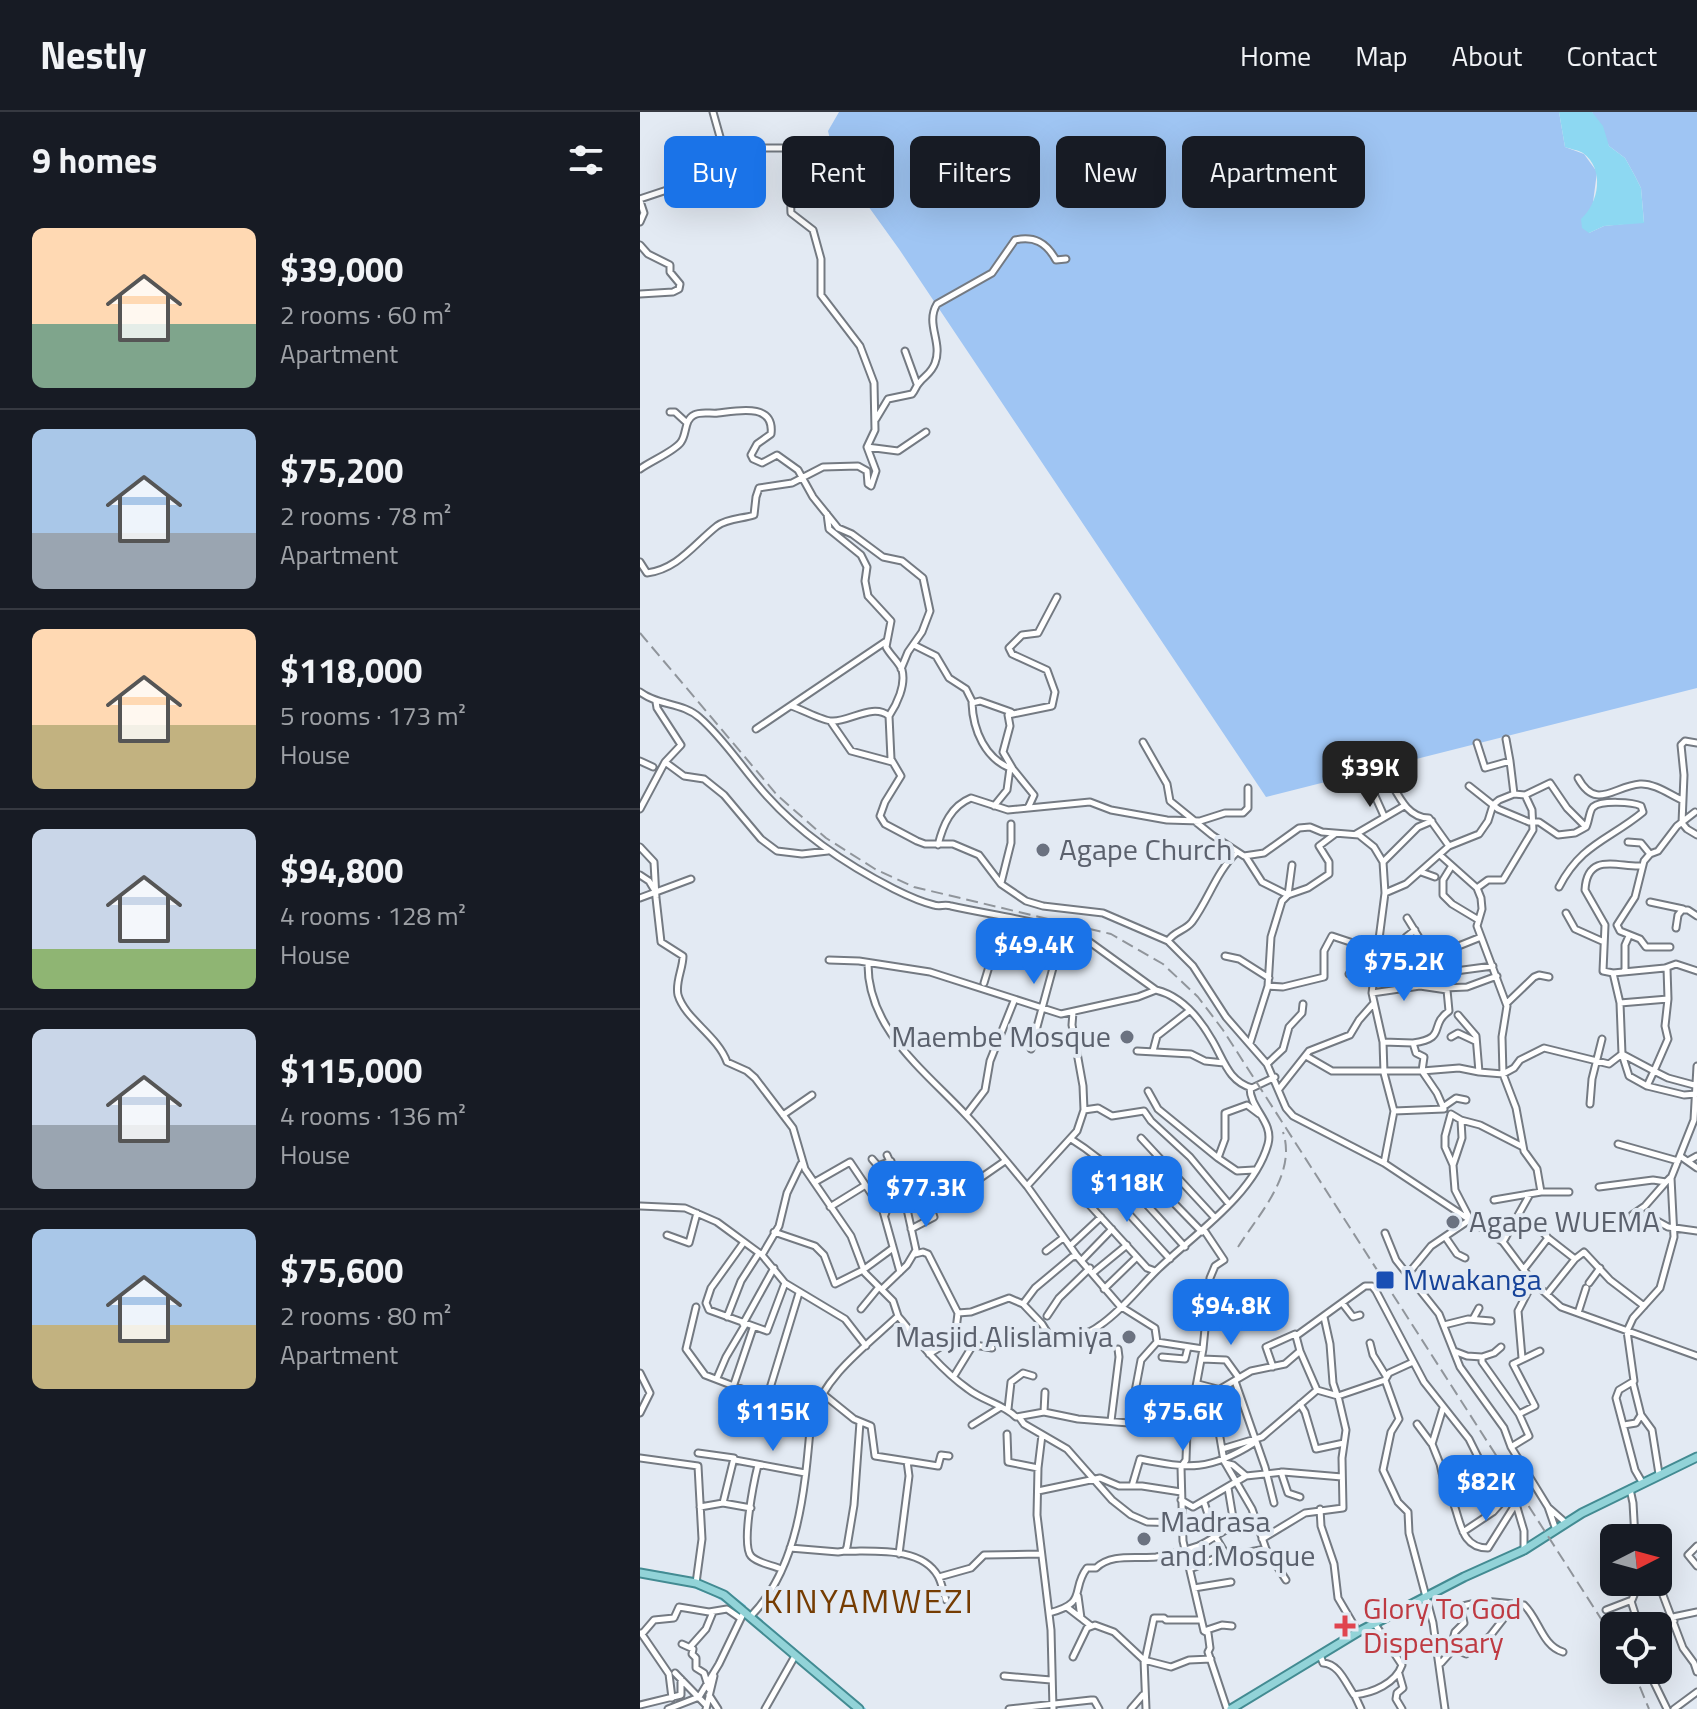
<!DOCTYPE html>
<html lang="en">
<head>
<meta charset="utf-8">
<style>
	body { margin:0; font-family:"Titillium Web",sans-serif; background:#20242c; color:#f1f3f6; height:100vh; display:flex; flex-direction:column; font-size:30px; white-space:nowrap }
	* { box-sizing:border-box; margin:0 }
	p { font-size:26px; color:#9ea1a6 }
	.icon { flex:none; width:44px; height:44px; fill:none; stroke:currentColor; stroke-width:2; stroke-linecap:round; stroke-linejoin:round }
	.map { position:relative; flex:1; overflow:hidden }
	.details { display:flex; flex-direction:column; background:#171b24; width:640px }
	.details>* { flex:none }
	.banner { position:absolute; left:24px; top:24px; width:760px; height:72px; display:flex; gap:16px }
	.needle { width:52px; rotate:84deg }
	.buttons { position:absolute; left:960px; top:1412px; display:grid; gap:16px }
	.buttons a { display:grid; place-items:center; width:72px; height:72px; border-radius:12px; background:#171b24; box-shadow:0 8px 32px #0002; font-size:40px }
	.price { position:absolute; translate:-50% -68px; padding:0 18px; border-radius:16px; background:#1a73e8; color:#fff; font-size:26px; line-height:52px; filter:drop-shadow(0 2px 4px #0008) }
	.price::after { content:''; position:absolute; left:50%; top:48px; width:24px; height:18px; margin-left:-12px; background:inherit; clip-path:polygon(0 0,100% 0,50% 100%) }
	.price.selected { background:#222; color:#fff }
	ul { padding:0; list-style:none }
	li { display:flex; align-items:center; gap:24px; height:200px; padding:0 32px }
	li+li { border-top:2px solid #363941 }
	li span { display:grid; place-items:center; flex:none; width:224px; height:160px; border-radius:12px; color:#555 }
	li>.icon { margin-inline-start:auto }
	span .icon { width:96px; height:96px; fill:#fffc; stroke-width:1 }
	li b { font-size:34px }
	h2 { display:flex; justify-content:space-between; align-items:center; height:96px; padding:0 32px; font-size:34px }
	.pill { padding:0 28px; border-radius:12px; background:#171b24; box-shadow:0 8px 32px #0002; font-size:28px; line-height:72px }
	.pill.selected { background:#1a73e8; color:#fff }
	header { display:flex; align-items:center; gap:48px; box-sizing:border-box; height:112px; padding:0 40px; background:#171b24; border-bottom:2px solid #363941 }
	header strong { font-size:38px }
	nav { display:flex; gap:44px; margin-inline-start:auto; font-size:28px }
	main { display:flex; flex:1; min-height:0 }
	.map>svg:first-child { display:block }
	.green { fill:#9fc5f3 }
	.water { fill:#8dd8f2 }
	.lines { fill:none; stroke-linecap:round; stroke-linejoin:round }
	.stream { stroke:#8dd8f2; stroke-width:2 }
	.minor-casing { stroke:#747a82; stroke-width:9 }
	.major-casing { stroke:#438b92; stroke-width:11 }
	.minor { stroke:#fff; stroke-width:5 }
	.major { stroke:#92d3d8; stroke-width:7 }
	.rail { stroke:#90959b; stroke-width:2; stroke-dasharray:12 6; stroke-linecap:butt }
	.worship-dot { fill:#6b7280; stroke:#e3eaf3; stroke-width:3 }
	.transit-dot { fill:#1a4fb4; stroke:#e3eaf3; stroke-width:3 }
	.health-dot { fill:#e0444e; stroke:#e3eaf3; stroke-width:3 }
	.labels { text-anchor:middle; stroke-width:8; stroke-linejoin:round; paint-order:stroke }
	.worship-label { font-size:30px; fill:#5b616d; stroke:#e3eaf3; text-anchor:start }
	.transit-label { font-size:30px; fill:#164399; stroke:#e3eaf3; text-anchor:start }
	.health-label { font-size:30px; fill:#be3a42; stroke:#e3eaf3; text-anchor:start }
	.quarter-label { font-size:34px; letter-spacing:2px; fill:#753c02; stroke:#e3eaf3 }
</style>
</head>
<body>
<header>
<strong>Nestly</strong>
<nav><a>Home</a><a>Map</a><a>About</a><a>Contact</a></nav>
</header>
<main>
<section class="details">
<h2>9 homes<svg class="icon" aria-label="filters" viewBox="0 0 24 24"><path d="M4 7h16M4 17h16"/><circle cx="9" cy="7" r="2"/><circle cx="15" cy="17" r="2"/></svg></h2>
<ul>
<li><span style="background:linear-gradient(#ffd9b3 60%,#7fa58c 0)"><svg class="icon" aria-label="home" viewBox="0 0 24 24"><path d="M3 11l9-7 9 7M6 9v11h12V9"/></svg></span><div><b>$39,000</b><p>2 rooms · 60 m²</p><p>Apartment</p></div></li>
<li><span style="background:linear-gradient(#a9c7e8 65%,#9aa5b1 0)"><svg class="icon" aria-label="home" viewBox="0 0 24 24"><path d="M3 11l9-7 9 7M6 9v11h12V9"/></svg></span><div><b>$75,200</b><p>2 rooms · 78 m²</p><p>Apartment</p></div></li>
<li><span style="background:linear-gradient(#ffd9b3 60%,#c2b280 0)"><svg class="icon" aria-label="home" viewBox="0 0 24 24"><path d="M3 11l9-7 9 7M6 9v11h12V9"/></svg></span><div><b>$118,000</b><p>5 rooms · 173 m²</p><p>House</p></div></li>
<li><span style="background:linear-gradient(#c9d6e8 75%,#8fb573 0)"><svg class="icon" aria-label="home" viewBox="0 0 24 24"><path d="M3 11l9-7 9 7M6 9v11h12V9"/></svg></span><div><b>$94,800</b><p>4 rooms · 128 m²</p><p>House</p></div></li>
<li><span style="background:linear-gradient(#c9d6e8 60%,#9aa5b1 0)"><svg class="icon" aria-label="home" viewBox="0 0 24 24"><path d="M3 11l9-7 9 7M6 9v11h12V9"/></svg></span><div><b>$115,000</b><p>4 rooms · 136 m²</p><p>House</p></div></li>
<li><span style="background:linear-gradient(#a9c7e8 60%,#c2b280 0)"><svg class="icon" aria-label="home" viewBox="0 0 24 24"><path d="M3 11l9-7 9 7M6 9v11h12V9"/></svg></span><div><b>$75,600</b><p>2 rooms · 80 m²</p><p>Apartment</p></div></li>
</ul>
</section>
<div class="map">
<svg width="1057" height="1597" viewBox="0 0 1057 1597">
	<rect width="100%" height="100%" fill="#e3eaf3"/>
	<path class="green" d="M199 0H919L925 35 944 42 957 60 949 121 964 114 1004 110 1001 76 995 64 985 46 969 34 952 0H1057V576L626 685 259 137 195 48 188 19Z"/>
	<path class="water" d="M919 0H952L963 14 969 34 985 46 995 64 1001 76 1004 111 964 114 949 121 942 116 941 107C959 91 965 57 943 41 938 38 930 37 925 35Z"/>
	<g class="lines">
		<path class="stream" d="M21 1460 47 1466
			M62 1470 88 1481 105 1494
			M51 1474 74 1483 90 1493
			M115 1503 225 1597"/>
		<defs>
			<path id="minor" d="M0 87 48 71 70 79
				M0 89 4 101 0 110
				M0 133 8 142 30 153V160L40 172 39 177 33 180 0 182
				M265 239 277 272
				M30 300H35L47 311
				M236 307 248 287 272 282C275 279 276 274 279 271 285 263 291 262 295 251 303 230 285 212 297 192L352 161 375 128C394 124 406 130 416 148L426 147
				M227 335 258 339 286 320
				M0 357C11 349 35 339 41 330 47 322 44 308 54 303 61 299 71 302 78 301 96 299 135 290 131 322L117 332 111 343 113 347 122 351 137 343 158 358 173 385 198 416 212 422 243 445 262 449 283 466 290 499 282 520 268 540 261 557
				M187 402 189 417 221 443 227 455 225 469 228 484 251 509 246 535C250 543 259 550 262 558 266 573 257 592 249 604
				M0 450 7 461C38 457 54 432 77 414 88 406 102 407 114 403L116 385 119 376 152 371 183 355 218 354 227 359 228 372 231 374 236 359 227 335 235 318 234 271 220 234 181 183V147L173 118 151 101C149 80 159 60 155 39L148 36H124L104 30 88 34 82 32 73 0
				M274 533 296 544 309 566 326 577 332 589
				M0 580C18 594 43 590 60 606 86 629 104 659 127 684 162 723 209 754 254 777 266 783 281 790 294 793 299 795 305 792 311 794 356 804 405 809 447 828L516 878C541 884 560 907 572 928 584 948 588 969 612 976L635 965
				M16 590 17 596 41 633 25 650
				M151 594C162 597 184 610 193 609 211 609 233 591 249 604L251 647 261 664 245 690 240 704 245 712 277 729 285 732H313L339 743 361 772 386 789 403 794 463 801 528 829 553 854 586 905 627 952 646 996 653 1004 744 1051 863 1130 893 1170 921 1195 1057 1244
				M371 600 340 589 332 591C333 618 345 647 372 657
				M191 610 211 639 252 650
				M116 617 245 530
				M866 627 870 649
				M503 630 527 672 530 689 572 723 604 744 624 741 659 716 670 715 682 720 719 723 734 735 743 750 745 781 732 881 743 930 744 961 754 999 744 1051
				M837 631 845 656 870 649 874 682
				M1057 631 1045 629 1041 633 1044 663 1042 711 1047 717 1057 723
				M0 649 13 655
				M744 659C756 676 764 706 789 706L809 734 839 722 848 709 853 693 859 688 874 682 885 683 910 671 927 696 946 715
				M938 666C956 699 974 674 1000 672 1014 671 1029 682 1042 688
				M829 674 858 697 889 710H899L918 723 935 721 946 715C949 710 949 699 953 695 961 688 993 690 1001 694L1003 700C969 728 941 732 919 775
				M731 675 744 704
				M354 694 367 678 370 656
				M388 696 394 683 373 657 363 640 370 614 368 603 412 594 415 580 407 558 372 542 369 536 382 523 398 521 417 485
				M0 697 25 650 44 664 64 667 84 683 121 727 137 739 162 742 188 739
				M716 722 764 694
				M988 730 1001 731 1010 742
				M298 733C303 713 311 694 331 686L368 698 450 690 471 698 527 708 560 709 585 701H603L608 696V676
				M0 735 14 750 16 786 21 830 43 844C43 857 35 870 38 883 45 907 78 924 87 950L107 959 115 966 153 1016 165 1057 211 1124 225 1161 253 1189 258 1204C225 1235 186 1262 171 1307 165 1374 160 1454 111 1504
				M800 743 837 776 841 786 842 797 837 814 867 894 862 925 863 962 876 996 884 1039 897 1057 901 1080
				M606 745 622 770 648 783 668 776 689 762V750L679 734 695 722
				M743 750 778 715 792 709
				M811 755 803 768V783L812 792 837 807
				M781 760 795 765
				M0 763 9 769 15 779
				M361 771 371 731V712
				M837 776 848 768H863L893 718 892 698 885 683
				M745 781 766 772 809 734
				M0 786 51 767
				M1010 790 1043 797
				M926 801 935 817 964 830
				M767 806 791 845 793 862 853 854
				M1036 816 1038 803 1042 798H1048L1057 804
				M775 818 766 825 767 842 780 874
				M528 829C534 819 545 819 552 810 569 787 576 760 597 740
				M1030 835H1006L1000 827 980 819 977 813 995 785 1004 749 1010 742 1018 739 1037 714 1055 700
				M585 844 599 847 629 866
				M736 844 766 837
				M791 845 841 825
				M189 848 219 849 290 860 421 902 498 885 516 878
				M228 851C227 917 285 959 326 1003 348 1026 367 1050 387 1074L437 1019 444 998 443 974 432 913 433 900
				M1027 856 1028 887 1025 914 1028 927 1014 959 982 942 980 891 973 861 1025 856 1036 852 1057 859
				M985 859V833L989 824
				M973 861 963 859 965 813 945 778C947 740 978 755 1000 754
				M709 862 732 867
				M344 871 364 805
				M628 874 643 875 684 865V839L692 824 716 832 738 831
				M804 876 827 875 857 864
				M732 881 780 874 807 878 809 899C788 914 808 926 773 931
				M867 891 894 865 899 863 909 865
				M980 891 1028 887
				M818 903 836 924 839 960 863 962 874 956 880 948 904 936 969 952 982 942 989 964 1007 974 1014 959 1028 966 1054 973
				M811 925 818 921 835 929
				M610 931 628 874 631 825 642 789 648 783 652 753
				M391 937 423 819
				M497 939 551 942 565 949 584 951
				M513 939 517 924 549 899
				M666 944 692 959H782L784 945 776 941 773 931 743 930
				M627 952 643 937 649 915 662 901 663 892
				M1007 974 1044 983 1056 982
				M639 977 669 939 710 923 719 908 734 891
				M508 979 518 997 578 1046 597 1059 614 1058
				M950 992 952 967 962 927
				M803 995 816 986 826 988
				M804 997 797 981 782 959 819 956 839 960
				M444 998 458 996 472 1004 504 999 511 1009 550 1045 589 1092
				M754 999 804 997
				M143 1003 172 983
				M326 1003 345 978 350 949 374 889
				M821 1008 840 1013 883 1035
				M501 1026 575 1106
				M431 1027C476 1055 509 1095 545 1135
				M978 1032 1038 1049
				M1040 1044 1057 1056
				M578 1046 585 1027V1001L607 993 619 1002
				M232 1047 238 1054 251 1049
				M1048 1049 1057 1044
				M494 1050 562 1120
				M813 1053 822 1026 821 1008 811 1002 805 1024V1035L813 1053 815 1078 830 1107
				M175 1070 210 1050 243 1099 260 1160
				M329 1074 365 1049
				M387 1074 437 1144
				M959 1075 1013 1068 1026 1070 1030 1066
				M467 1078 530 1147
				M854 1088 901 1080H929
				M446 1089 507 1156 515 1159
				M0 1094 45 1096 77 1110 122 1143 145 1171 205 1207 226 1234
				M190 1095 224 1074
				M245 1103 249 1092 247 1079
				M992 1103 1005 1094 1026 1070
				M1008 1104 1028 1115 1057 1119
				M893 1109 908 1126 935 1147 944 1140 970 1168 1004 1194
				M271 1117 294 1105 289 1091
				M564 1118 584 1148 575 1154 570 1166 563 1237 552 1296V1315L547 1318 546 1348 541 1355 543 1429 564 1519 568 1521 570 1536 568 1540 587 1597
				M134 1120 175 1134 184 1143 195 1172 223 1158 253 1136
				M745 1121 756 1148 799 1202 820 1255 864 1316 871 1335 908 1395 916 1418
				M27 1123 49 1131 57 1101
				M806 1126 817 1142 825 1146
				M104 1130 71 1176 66 1191 69 1198 127 1219 145 1171
				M863 1130 890 1082
				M431 1133 461 1105
				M406 1139 423 1126
				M275 1142 283 1140 288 1142 318 1201
				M122 1143 139 1114 147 1081 161 1052
				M442 1148 472 1117
				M884 1157 908 1126
				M454 1160 487 1133
				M768 1162 791 1134 828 1109
				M949 1171 960 1156
				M242 1177 267 1153 276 1138 263 1079 247 1043
				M464 1177 497 1145
				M907 1182 935 1147
				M383 1192 402 1212 414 1231C427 1228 448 1223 459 1214 481 1199 498 1177 516 1159 552 1124 614 1083 628 1032 634 1010 610 997 610 976
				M703 1192 713 1205 720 1203
				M56 1195 46 1237 65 1263 143 1293 171 1307
				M221 1197 239 1175
				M938 1201 946 1176
				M258 1204C279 1230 300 1257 328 1277 343 1289 363 1292 376 1305L404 1300 438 1307 489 1311 533 1320 547 1318
				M407 1204 419 1186 450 1156
				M87 1205 101 1169 119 1141
				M684 1205 690 1232 693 1271 697 1283
				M833 1207 839 1196
				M103 1212 134 1156
				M804 1213 828 1207 851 1209
				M312 1229 352 1236
				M730 1231 733 1243 746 1264
				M660 1239 677 1278
				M814 1239 827 1244 842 1245V1250L879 1302
				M289 1242 315 1226 318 1201 331 1200 369 1186 383 1192 395 1176 432 1145 437 1144 480 1194 515 1216 517 1230 563 1237
				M522 1245 545 1247 548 1235
				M842 1245 854 1241 861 1235
				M882 1246 878 1199 893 1170
				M562 1247 586 1248 599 1266
				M773 1250 749 1261 745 1268 759 1307 751 1320 743 1358 758 1390 768 1400 769 1421 793 1511 805 1597
				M633 1255 626 1235 655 1222
				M0 1261 10 1281 0 1301
				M314 1264 333 1233
				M77 1266 86 1245 105 1213
				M595 1269 625 1355 634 1391
				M558 1272 581 1278
				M93 1275 113 1216
				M183 1282 214 1307 231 1314 235 1344 267 1349 269 1364 259 1442
				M698 1284 745 1268
				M127 1286 159 1181
				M660 1292 665 1300 676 1337 704 1331
				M803 1296 792 1332 800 1352 808 1387 813 1390C821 1410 821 1436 848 1436L875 1393
				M368 1297 371 1270 383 1261 393 1264
				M404 1300 405 1280
				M1001 1303 1012 1318 1019 1362
				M379 1305 384 1312 427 1337 472 1388 491 1403 507 1410 543 1411
				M471 1309 479 1245 478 1237
				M489 1311 501 1248 517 1230
				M777 1312 791 1331
				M332 1313 361 1295
				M984 1313 996 1311 1001 1303 993 1271
				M367 1322 368 1350 398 1356
				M402 1323 398 1356 397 1403 411 1518 413 1597
				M871 1335 889 1324 879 1302 895 1294 873 1252 900 1239
				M582 1337 622 1325 677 1278 698 1284 706 1318 702 1346 703 1396 665 1401 622 1427
				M58 1341 94 1346 83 1391
				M0 1346 58 1354 62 1427 56 1471
				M95 1348 165 1361
				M267 1349 298 1354 301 1343 309 1344
				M585 1351 593 1353 606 1364
				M118 1353C114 1369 101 1432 111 1444 117 1451 132 1453 141 1457
				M641 1360 648 1381 660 1385
				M1002 1370 995 1358 976 1286 979 1278 994 1269 987 1219 993 1206 1020 1176 1034 1125 1031 1066 1054 1008 1057 954
				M492 1374 500 1347C549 1357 570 1359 614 1331
				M990 1377 993 1391 995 1426
				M398 1379 460 1366 479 1374H502L541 1380
				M541 1388 553 1395 606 1364 643 1360 702 1365
				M564 1390 575 1424 587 1444
				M60 1395 83 1391 111 1396
				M909 1396 926 1411
				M680 1397 681 1414 694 1452 698 1486 718 1520
				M823 1420 853 1400 869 1382
				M1018 1426 1027 1420
				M1057 1434 1048 1443 1057 1454
				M150 1436 198 1440 205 1439 207 1435 214 1393 220 1310
				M205 1439C233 1440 281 1434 298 1464 302 1471 303 1480 306 1488
				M550 1457 576 1446 626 1437
				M299 1465 331 1456 344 1443 400 1442
				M646 1468 626 1437 612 1397 584 1349 579 1320 580 1280 582 1276 611 1259 645 1252 660 1239 656 1224 725 1174H732L736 1179 784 1270 829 1327 843 1355 876 1392 884 1419V1437
				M1018 1470 1043 1536 1054 1551 1057 1560
				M554 1476 591 1470
				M438 1484 441 1506
				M991 1489 999 1514
				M428 1496 450 1513
				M966 1498 992 1488 996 1478 995 1470
				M409 1501C449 1491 430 1478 447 1456H456C471 1441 496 1447 516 1445 529 1443 546 1438 558 1434 571 1429 579 1420 591 1416L593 1406 588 1376
				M1033 1505 1057 1500
				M1018 1516 1034 1509
				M564 1519 582 1513 592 1514
				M1 1521 29 1562 32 1586
				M2 1522 14 1508 34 1506 39 1495 69 1500 87 1497 100 1506
				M815 1529 817 1538 826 1542 850 1524 875 1492
				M42 1532 53 1537 52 1542 56 1546V1556L64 1561 69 1577
				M50 1535 66 1517 73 1500
				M680 1543 683 1551C699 1552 705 1570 714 1583 733 1581 756 1571 762 1553L735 1512
				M433 1545 447 1516 455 1513 474 1520 504 1548
				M505 1548 514 1506H524L526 1508H559
				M801 1551 809 1542 815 1520 824 1511 821 1497 823 1494 844 1489 884 1493C899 1507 902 1534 923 1540
				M1008 1558 1027 1597
				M35 1561 66 1593
				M759 1562 763 1576 757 1581 756 1587 762 1597
				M364 1564 411 1568
				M69 1583 78 1597
				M715 1584 721 1597
				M0 1593 41 1583V1567
				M28 1597 59 1585 79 1552 104 1500
				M66 1597 74 1564
				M125 1597 155 1544
				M369 1597 451 1588H454L459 1597
				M491 1597 503 1583
				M506 1597 504 1548 531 1555 549 1548 571 1547
				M1034 1597 1057 1580"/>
			<path id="major" d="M0 1461 56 1471 84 1483 219 1597
				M591 1597 718 1520 824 1465 884 1438 942 1401 1057 1345"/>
		</defs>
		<use href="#minor" class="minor-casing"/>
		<use href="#major" class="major-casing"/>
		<use href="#minor" class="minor"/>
		<use href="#major" class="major"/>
		<path class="rail" d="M0 521 137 683 186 726 235 757 274 775 471 822 523 852 558 885 583 918 974 1527
			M598 1135C619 1102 657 1062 643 1020
			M993 1558 1009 1597"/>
	</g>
	<g class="worship-dot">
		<circle cx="403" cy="738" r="8"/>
		<circle cx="487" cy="925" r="8"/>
		<circle cx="813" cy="1110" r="8"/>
		<circle cx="489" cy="1225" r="8"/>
		<circle cx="504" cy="1427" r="8"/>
	</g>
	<rect class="transit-dot" x="735" y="1158" width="20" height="20" rx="4"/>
	<path class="health-dot" d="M701 1502h8v8h8v8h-8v8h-8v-8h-8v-8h8z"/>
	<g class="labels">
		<g class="worship-label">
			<text x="419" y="748">Agape Church</text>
			<text x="471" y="935" text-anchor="end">Maembe Mosque</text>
			<text x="829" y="1120">Agape WUEMA</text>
			<text x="473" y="1235" text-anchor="end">Masjid Alislamiya</text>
			<text x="520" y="1420">Madrasa<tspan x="520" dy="34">and Mosque</tspan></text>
		</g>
		<g class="transit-label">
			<text x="763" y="1178">Mwakanga</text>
		</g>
		<g class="health-label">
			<text x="723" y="1507">Glory To God<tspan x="723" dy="34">Dispensary</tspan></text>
		</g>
		<g class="quarter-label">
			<text x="229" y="1501">KINYAMWEZI</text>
		</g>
	</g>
</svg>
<div class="buttons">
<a><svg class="needle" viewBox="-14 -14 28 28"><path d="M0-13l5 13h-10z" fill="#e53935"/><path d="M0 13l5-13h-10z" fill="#9ea1a6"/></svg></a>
<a><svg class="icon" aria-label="locate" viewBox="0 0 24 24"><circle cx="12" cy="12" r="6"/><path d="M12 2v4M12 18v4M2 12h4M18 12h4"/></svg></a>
</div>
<b class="price selected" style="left:730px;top:697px">$39K</b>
<b class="price" style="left:394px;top:874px">$49.4K</b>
<b class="price" style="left:764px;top:891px">$75.2K</b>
<b class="price" style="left:487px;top:1112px">$118K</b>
<b class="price" style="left:286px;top:1117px">$77.3K</b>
<b class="price" style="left:591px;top:1235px">$94.8K</b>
<b class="price" style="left:133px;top:1341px">$115K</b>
<b class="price" style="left:543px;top:1341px">$75.6K</b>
<b class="price" style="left:846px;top:1411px">$82K</b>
<div class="banner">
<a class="pill selected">Buy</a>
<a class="pill">Rent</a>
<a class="pill">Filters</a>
<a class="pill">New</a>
<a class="pill">Apartment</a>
</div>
</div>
</main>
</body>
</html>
